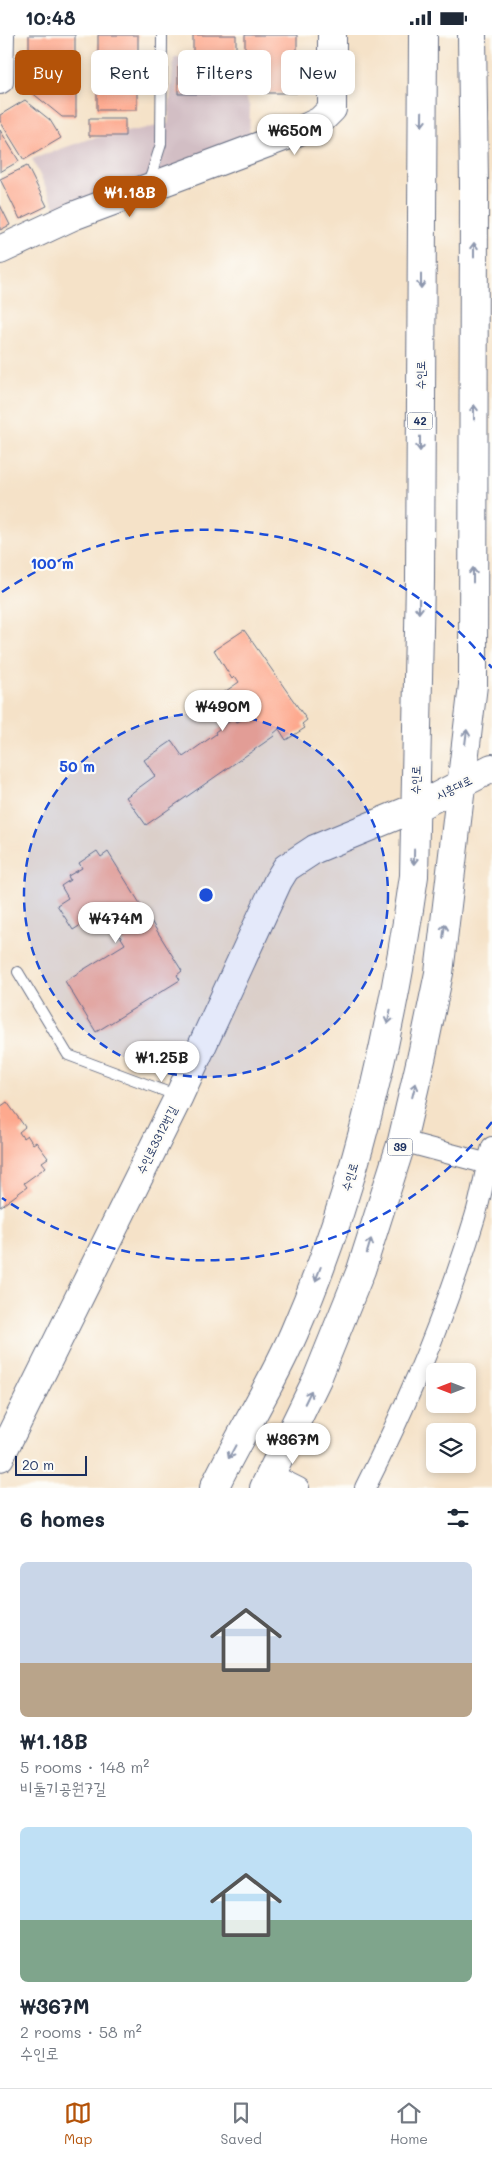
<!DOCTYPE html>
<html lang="en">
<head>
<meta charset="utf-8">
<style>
	body { margin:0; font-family:Mali,"Poor Story",sans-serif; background:#f2f2f3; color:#1f2937; height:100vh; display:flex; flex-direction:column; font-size:19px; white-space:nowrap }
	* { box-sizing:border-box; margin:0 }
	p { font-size:16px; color:#747a83 }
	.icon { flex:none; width:28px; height:28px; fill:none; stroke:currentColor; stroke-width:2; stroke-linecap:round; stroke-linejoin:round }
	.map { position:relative; height:1453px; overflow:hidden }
	.side { display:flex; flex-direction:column; background:#fff; flex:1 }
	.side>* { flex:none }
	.top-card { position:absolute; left:15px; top:15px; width:462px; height:45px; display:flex; gap:10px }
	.needle { width:32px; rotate:270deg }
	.buttons { position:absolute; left:426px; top:1328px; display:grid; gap:10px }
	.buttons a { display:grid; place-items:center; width:50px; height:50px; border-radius:8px; background:#fff; box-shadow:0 2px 8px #0003; font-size:25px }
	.scale { position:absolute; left:15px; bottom:12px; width:72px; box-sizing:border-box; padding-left:5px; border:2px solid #1b2f5e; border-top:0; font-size:14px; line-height:18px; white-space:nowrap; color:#1b2f5e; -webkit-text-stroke:4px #fdfcf7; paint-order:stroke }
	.price { position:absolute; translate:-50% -42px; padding:0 11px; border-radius:18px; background:#fff; color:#222; font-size:16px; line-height:32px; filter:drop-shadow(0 1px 2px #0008) }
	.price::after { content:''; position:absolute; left:50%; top:30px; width:15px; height:11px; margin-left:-8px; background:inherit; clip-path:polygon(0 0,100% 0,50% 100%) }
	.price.current { background:#b45309; color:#fff }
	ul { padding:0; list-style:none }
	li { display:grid; align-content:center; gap:10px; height:265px; padding:0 20px }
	li span { display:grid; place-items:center; height:155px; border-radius:8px; color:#555 }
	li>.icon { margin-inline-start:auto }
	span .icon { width:90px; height:90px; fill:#fffc; stroke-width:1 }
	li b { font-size:21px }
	h2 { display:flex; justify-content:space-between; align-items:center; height:60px; padding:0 20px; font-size:21px }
	.pill { padding:0 18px; border-radius:8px; background:#fff; box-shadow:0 2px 8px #0003; font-size:18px; line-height:45px }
	.pill.current { background:#b45309; color:#fff }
	.status { display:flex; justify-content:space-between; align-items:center; height:35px; padding:0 25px; background:#fff; direction:ltr }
	.status svg { height:14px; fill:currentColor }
	.menu { display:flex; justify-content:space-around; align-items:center; height:70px; border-top:1px solid #e0e1e3; background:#fff; font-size:14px; color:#747a83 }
	.menu a { display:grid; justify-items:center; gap:2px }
	.menu .current { color:#b45309 }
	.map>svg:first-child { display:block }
	.industrial { fill:#d2bec4 }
	.building { fill:#fda98e }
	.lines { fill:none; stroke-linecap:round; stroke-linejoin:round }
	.lane-casing { stroke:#676e83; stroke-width:12 }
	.street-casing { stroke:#676e83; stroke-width:22 }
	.secondary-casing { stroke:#676e83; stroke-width:30 }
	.primary-casing { stroke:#676e83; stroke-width:30 }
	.lane { stroke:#fff; stroke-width:10 }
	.street { stroke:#fff; stroke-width:20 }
	.secondary { stroke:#fff; stroke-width:28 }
	.primary { stroke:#fff; stroke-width:28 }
	.oneway { stroke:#8d97ae }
	.ring { fill:none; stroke:#1d4ed8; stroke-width:2.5; stroke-dasharray:9 6 }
	.labels { text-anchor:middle; stroke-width:4.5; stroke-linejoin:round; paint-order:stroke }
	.shield { fill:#fdfcf7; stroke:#5f6c8c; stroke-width:1 }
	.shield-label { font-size:11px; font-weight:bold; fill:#1b2f5e }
	.street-label { font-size:12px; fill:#1b2f5e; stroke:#fdfcf7 }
	.centre { fill:#1d4ed8; stroke:#fdfcf7; stroke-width:2.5 }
	.ring-label { font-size:15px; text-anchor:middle; font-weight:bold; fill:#1d4ed8; stroke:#fdfcf7; stroke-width:4.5; stroke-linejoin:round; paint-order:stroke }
</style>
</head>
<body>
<div class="status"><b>10:48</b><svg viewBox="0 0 49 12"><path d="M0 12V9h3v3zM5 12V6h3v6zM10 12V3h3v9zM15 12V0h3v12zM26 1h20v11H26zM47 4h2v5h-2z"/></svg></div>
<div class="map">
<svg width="492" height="1453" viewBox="0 0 492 1453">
	<rect width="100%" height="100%" fill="#fdfcf7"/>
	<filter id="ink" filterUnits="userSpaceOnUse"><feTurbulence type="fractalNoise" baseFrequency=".02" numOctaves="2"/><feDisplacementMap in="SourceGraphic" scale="10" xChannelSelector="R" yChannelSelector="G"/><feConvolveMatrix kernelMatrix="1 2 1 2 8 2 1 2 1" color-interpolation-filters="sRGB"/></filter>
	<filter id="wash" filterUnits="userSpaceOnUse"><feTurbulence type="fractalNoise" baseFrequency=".0096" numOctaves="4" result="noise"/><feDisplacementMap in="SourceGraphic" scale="20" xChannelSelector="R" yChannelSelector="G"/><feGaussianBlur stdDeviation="1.12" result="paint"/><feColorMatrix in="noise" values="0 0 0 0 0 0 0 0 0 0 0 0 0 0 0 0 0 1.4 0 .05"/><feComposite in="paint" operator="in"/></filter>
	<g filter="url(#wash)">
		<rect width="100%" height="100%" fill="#f5e2c8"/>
		<path class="industrial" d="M174 22 240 24 239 50 250 71 249 107 59 180 32 124 89 104 168 89Z"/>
		<g id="blocks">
			<path class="building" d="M29 0H75V32H29Z
				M98 0H138V34H98Z
				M193 0H236V23H193Z
				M245 0H297V58H245Z
				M178 32H218V59H178Z
				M25 36H76V82H62L25 52Z
				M97 36H137V75H97Z
				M25 65 50 85 61 103 24 125 0 86V80Z
				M89 84H125V101H89Z
				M0 95 19 126 0 137Z
				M27 131 47 171 20 184 0 144Z
				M0 170 10 190 0 195Z
				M244 595 307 685 302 689 305 693 286 705 279 694 273 699 274 701 146 790 126 762 155 741 144 725 172 706 183 722 216 699 215 697 234 683 237 687 241 685 223 658 239 647 235 641 232 644 214 615Z
				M97 816 101 822 108 817 182 936 177 940 180 945 96 997 65 946 125 909 120 901 118 902 106 883 110 880 106 874 73 895 57 870 68 863 61 851 70 845 68 841 82 833 79 828Z
				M7 1067 25 1092 19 1097 23 1103 27 1100 33 1109 36 1107 48 1123 42 1127 46 1132 24 1148 27 1152 0 1172V1072Z"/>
		</g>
	</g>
	<g filter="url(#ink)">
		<use href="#blocks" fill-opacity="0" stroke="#676e83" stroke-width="1"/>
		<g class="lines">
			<defs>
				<path id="lane" d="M149 147 161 109 162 0
					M18 937 68 1020 178 1061"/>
				<path id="street" d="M0 49 3 47 4 0
					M402 1106 492 1130
					M271 1439 299 1453
					M365 1453C409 1366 447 1275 475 1182 482 1159 485 1135 492 1112"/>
				<path id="secondary" d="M0 215 73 181 297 97 320 86 332 74V0
					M0 1422 179 1061 278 846 286 833 315 814 415 773"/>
				<path id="primary" d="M415 773 492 733
					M214 1453C239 1401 271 1351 294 1298 357 1154 392 996 414 841L420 545 423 0
					M264 1453 317 1344 361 1235 402 1106 422 1020 439 938 473 650 474 151 472 0"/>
			</defs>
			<use href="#lane" class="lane-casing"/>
			<use href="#street" class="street-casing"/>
			<use href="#secondary" class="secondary-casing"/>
			<use href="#primary" class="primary-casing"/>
			<use href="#lane" class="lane"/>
			<use href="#street" class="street"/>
			<use href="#secondary" class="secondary"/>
			<use href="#primary" class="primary"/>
		</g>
		<defs><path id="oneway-shaft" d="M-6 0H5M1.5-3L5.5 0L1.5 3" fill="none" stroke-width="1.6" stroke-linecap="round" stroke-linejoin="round" transform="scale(1.25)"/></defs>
		<g class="oneway">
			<use href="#oneway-shaft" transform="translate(422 84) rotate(91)"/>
			<use href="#oneway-shaft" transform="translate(474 215) rotate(-90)"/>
			<use href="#oneway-shaft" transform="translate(421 246) rotate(90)"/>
			<use href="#oneway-shaft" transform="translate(474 377) rotate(-90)"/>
			<use href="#oneway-shaft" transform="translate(420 409) rotate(90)"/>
			<use href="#oneway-shaft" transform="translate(473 540) rotate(-90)"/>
			<use href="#oneway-shaft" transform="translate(419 571) rotate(91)"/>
			<use href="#oneway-shaft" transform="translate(466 702) rotate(-83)"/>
			<use href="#oneway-shaft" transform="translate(414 822) rotate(91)"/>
			<use href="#oneway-shaft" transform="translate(444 896) rotate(-83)"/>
			<use href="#oneway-shaft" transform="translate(389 982) rotate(102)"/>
			<use href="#oneway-shaft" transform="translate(414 1055) rotate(-76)"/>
			<use href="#oneway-shaft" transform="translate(369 1211) rotate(-73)"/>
			<use href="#oneway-shaft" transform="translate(318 1239) rotate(111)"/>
			<use href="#oneway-shaft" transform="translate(308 1362) rotate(-64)"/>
			<use href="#oneway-shaft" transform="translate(232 1417) rotate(118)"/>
		</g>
	</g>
	<circle cx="206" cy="860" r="182" fill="#1d4ed8" fill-opacity=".12"/>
	<g class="ring">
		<circle cx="206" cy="860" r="182"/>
		<path d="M492 1087A365 365 0 0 1 2 1163M2 557A365 365 0 0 1 492 633"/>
	</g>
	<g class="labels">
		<g class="shield">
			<rect x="407.5" y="377.5" width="25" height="17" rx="4"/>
			<rect x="387.5" y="1103.5" width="25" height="17" rx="4"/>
		</g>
		<g class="shield-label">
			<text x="420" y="390">42</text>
			<text x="400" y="1116">39</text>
		</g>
		<g class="street-label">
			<text transform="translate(421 340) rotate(-90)" y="4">수인로</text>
			<text transform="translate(416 745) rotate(-89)" y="4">수인로</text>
			<text transform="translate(454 753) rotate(-27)" y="4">시흥대로</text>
			<text transform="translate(157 1105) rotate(-63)" y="4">수인로3312번길</text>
			<text transform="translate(350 1142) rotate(-73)" y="4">수인로</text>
		</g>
	</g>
	<circle cx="206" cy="860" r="8" class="centre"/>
	<g class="ring-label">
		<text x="52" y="534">100 m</text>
		<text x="77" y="737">50 m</text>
	</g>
</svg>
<div class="buttons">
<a><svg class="needle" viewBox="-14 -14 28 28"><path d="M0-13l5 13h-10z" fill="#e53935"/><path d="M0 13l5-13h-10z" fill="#747a83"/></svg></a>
<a><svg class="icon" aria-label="layers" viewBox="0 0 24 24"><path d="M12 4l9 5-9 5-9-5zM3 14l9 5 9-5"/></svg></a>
</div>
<div class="scale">20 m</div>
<b class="price" style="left:295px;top:121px">₩650M</b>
<b class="price current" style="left:130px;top:183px">₩1.18B</b>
<b class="price" style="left:223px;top:697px">₩490M</b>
<b class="price" style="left:116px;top:909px">₩474M</b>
<b class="price" style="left:162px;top:1048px">₩1.25B</b>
<b class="price" style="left:293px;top:1430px">₩367M</b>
<div class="top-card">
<a class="pill current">Buy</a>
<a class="pill">Rent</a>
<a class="pill">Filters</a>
<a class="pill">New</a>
</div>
</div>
<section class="side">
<h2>6 homes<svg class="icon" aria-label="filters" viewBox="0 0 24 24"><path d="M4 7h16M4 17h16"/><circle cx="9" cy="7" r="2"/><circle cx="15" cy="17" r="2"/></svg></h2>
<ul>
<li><span style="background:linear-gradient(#c9d6e8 65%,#b9a48a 0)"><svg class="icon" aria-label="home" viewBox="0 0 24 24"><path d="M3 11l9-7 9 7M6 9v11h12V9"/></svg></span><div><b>₩1.18B</b><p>5 rooms · 148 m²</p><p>비둘기공원7길</p></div></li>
<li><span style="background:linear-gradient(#bfe0f5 60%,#7fa58c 0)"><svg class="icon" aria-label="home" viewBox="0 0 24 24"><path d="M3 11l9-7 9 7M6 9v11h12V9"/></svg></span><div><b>₩367M</b><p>2 rooms · 58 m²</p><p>수인로</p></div></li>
</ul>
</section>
<nav class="menu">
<a class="current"><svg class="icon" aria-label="map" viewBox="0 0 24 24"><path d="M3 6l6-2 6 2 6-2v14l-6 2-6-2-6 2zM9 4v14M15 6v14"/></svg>Map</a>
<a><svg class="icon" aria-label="saved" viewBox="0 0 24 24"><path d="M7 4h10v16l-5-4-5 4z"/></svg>Saved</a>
<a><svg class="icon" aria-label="home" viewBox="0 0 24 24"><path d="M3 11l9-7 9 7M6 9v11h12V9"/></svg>Home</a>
</nav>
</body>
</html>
